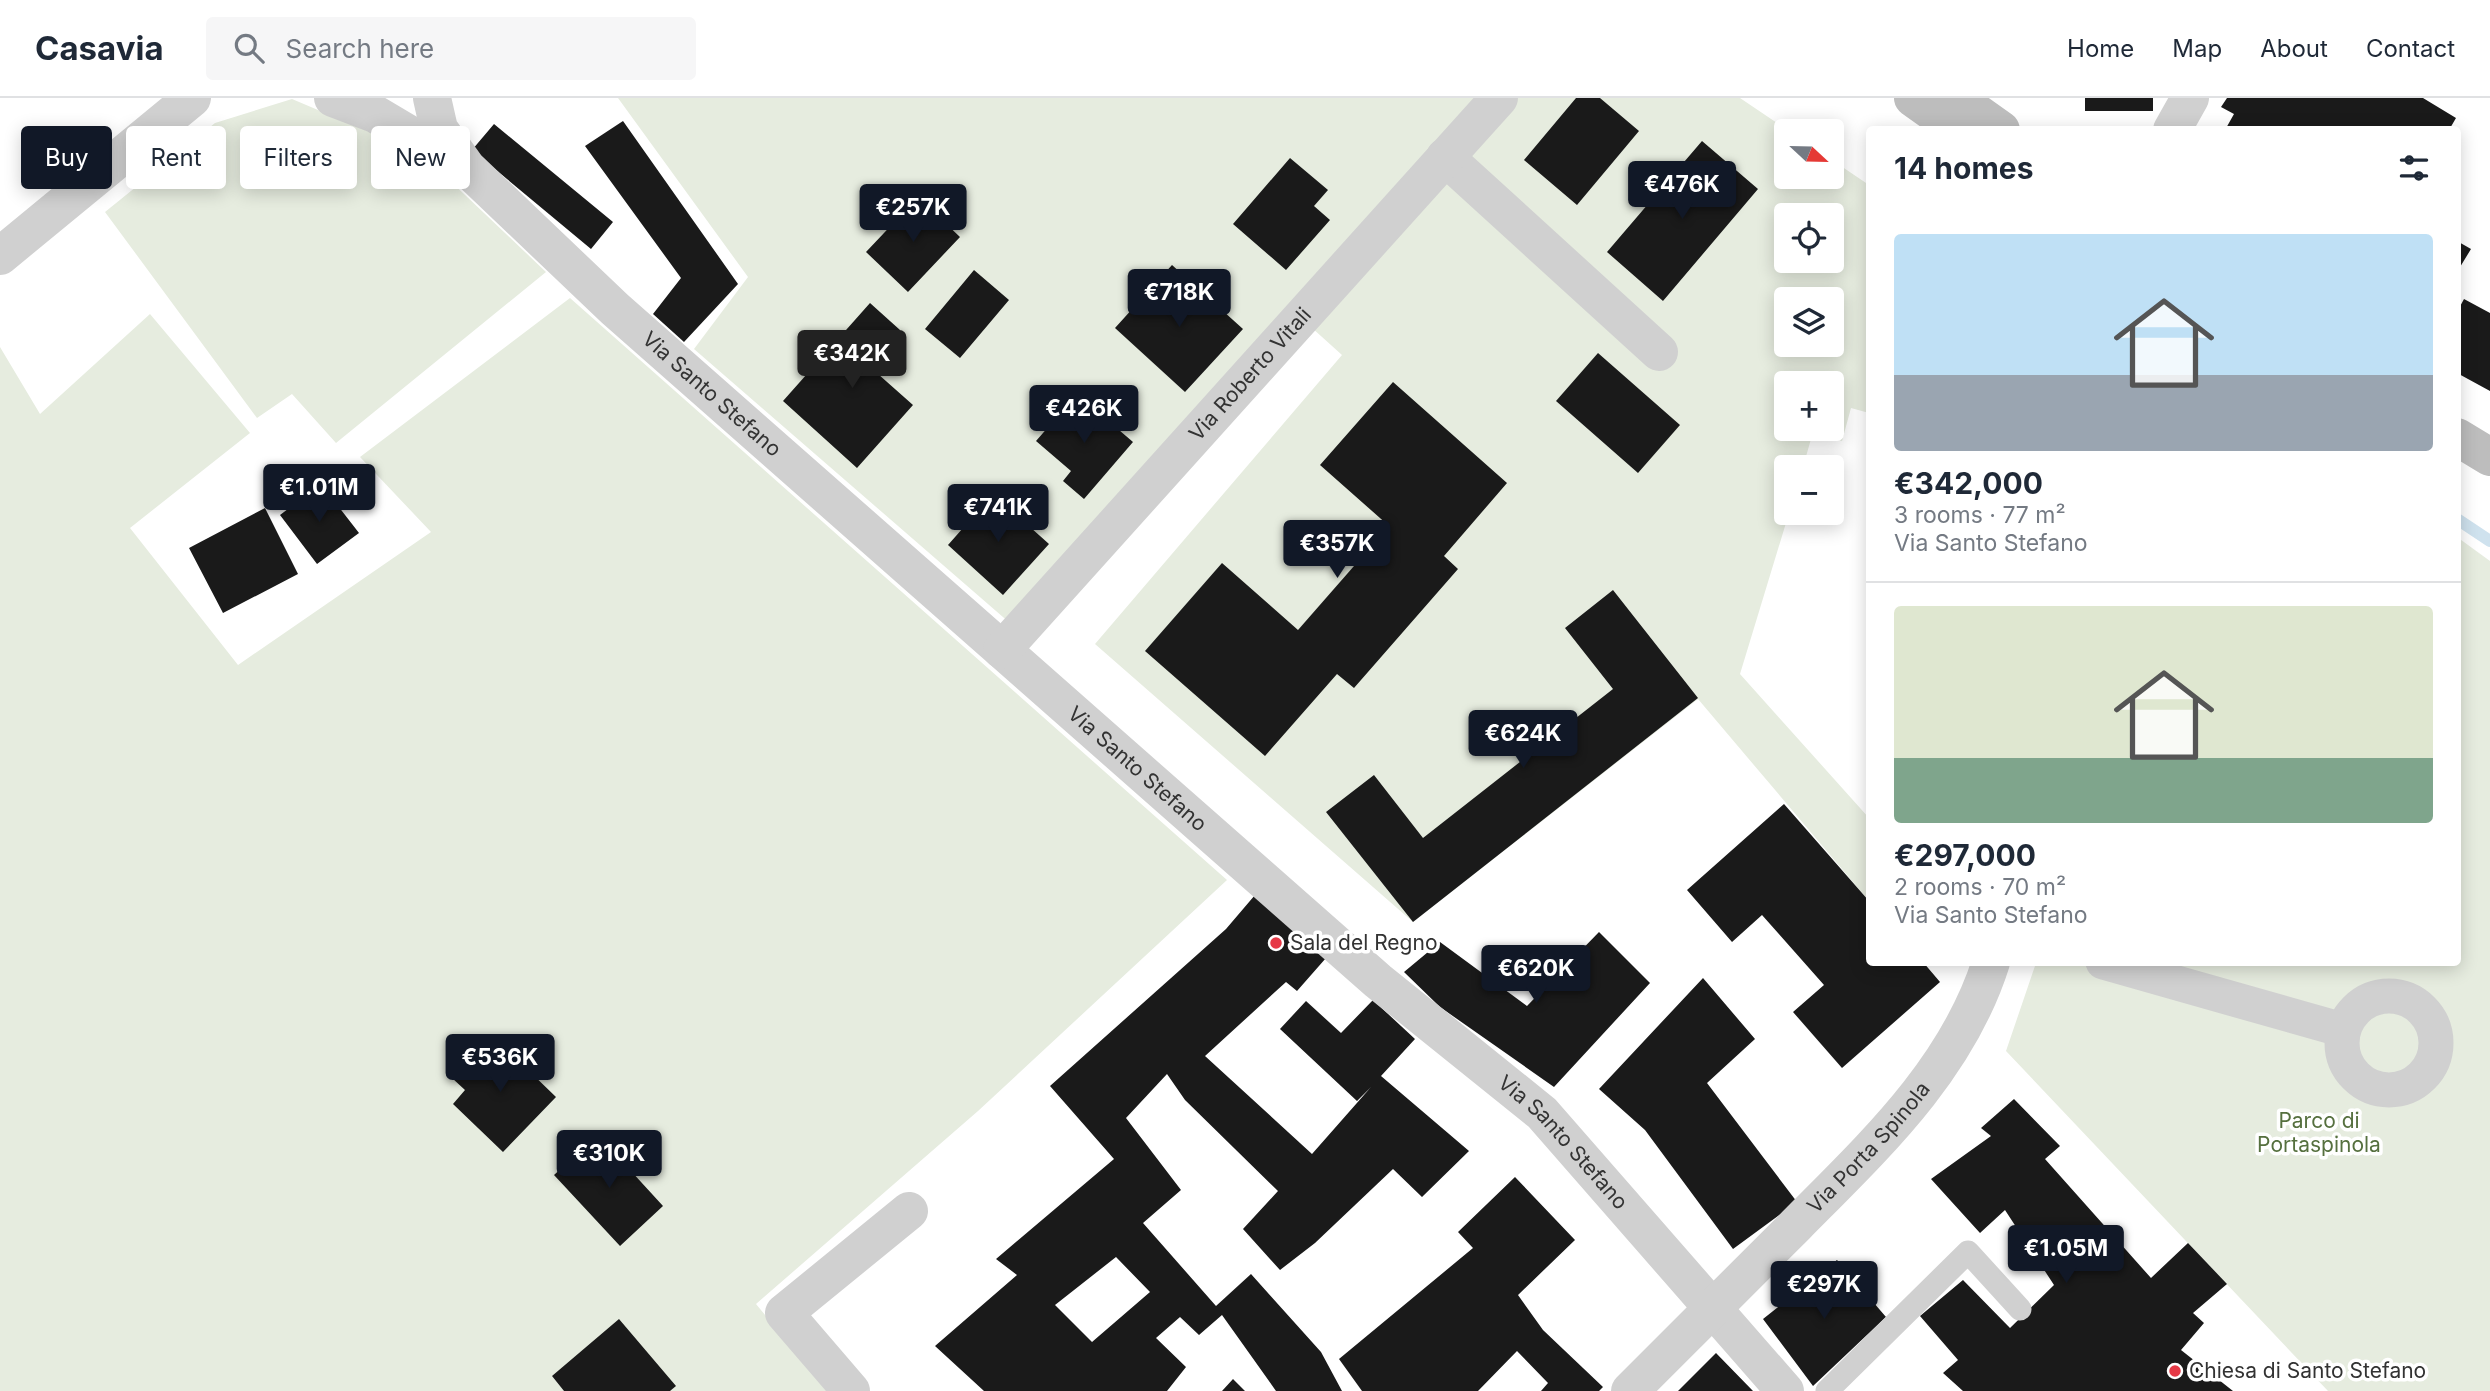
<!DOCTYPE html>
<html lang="en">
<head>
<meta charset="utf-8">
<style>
	body { margin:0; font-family:Inter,sans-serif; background:#f6f6f7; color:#1f2937; height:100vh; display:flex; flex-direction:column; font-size:26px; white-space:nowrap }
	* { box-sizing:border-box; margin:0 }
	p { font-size:23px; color:#747a83 }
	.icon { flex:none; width:38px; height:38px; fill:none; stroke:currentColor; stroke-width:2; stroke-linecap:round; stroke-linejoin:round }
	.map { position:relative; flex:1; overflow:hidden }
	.details { position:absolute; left:1866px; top:28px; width:595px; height:840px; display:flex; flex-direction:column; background:#fff; border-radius:7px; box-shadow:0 4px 18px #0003 }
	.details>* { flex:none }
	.banner { position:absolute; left:21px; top:28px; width:665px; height:63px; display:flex; gap:14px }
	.needle { width:46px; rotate:112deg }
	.controls { position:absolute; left:1774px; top:21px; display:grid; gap:14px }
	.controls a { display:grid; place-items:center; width:70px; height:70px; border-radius:7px; background:#fff; box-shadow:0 4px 18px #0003; font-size:35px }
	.price { position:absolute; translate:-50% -60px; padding:0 16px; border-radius:7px; background:#111827; color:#fff; font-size:23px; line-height:46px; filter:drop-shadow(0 2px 4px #0008) }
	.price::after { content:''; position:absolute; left:50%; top:42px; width:21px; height:16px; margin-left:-10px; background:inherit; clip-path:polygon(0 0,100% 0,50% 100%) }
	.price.active { background:#222; color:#fff }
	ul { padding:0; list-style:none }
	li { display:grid; align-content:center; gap:14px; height:371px; padding:0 28px }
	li+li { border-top:2px solid #e0e1e3 }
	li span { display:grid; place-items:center; height:217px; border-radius:7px; color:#555 }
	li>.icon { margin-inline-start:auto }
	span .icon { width:126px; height:126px; fill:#fffc; stroke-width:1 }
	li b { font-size:30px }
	h2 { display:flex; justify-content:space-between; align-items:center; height:84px; padding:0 28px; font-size:30px }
	.pill { padding:0 24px; border-radius:7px; background:#fff; box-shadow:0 4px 18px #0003; font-size:24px; line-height:63px }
	.pill.active { background:#111827; color:#fff }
	header { display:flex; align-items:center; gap:42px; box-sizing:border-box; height:98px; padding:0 35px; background:#fff; border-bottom:2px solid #e0e1e3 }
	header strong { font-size:33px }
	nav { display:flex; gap:38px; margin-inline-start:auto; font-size:24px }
	.search { width:490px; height:63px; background:#f6f6f7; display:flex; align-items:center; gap:18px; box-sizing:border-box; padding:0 24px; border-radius:7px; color:#747a83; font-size:26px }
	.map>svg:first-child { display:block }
	.green { fill:#e6ecdf; fill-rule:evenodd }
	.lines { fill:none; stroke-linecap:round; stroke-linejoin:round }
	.stream { stroke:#cfe2ee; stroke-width:12 }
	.building { fill:#1a1a1a; fill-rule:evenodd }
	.service { stroke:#d0d0d0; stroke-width:23 }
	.pedestrian { stroke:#d0d0d0; stroke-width:35 }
	.minor { stroke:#d0d0d0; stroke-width:38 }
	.secondary { stroke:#bdbdbd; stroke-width:38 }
	.poi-dot { fill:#e63946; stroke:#fff; stroke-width:2.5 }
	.labels { text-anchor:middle; stroke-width:7; stroke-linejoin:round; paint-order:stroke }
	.street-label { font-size:21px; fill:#333; stroke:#fff }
	.poi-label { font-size:21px; fill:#333; stroke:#fff; text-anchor:start }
	.park-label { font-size:21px; fill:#56703f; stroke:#fff }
</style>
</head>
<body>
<header>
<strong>Casavia</strong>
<div class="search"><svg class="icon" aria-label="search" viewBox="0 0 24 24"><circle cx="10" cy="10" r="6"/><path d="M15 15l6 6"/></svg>Search here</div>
<nav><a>Home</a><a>Map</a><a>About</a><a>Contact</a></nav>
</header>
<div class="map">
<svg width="2490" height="1293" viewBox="0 0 2490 1293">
	<rect width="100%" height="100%" fill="#fff"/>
	<path class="green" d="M618 0H1740L1789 33 1787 79H1832V62L1869 87V315L1851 310 1842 343 1813 334 1803 369H1787L1789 415 1740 576 1869 720V803L1698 601 1413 824 1095 546 1342 257 1291 211 1011 526 694 251 748 179ZM1787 117H1832V163H1787ZM1787 201H1832V247H1787ZM1787 285H1832V331H1787Z
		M292 1 422 56 546 174 336 345 292 296 257 320 105 114 215 25Z
		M570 200 1227 782 978 1013 756 1206 827 1293H670L675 1288 552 1278 564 1293H0V249L40 316 150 216 250 335 130 430 238 567 431 434 360 359Z
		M2457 439 2490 463V1293H2328L2006 953 2036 865 2457 864Z"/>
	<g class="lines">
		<path class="stream" d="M2457 421 2490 443"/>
	</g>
	<path class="building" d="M1576 0H1600L1639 33 1577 107 1524 62Z
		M2085 0H2153V13H2085Z
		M2227 0H2423L2456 20 2449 32H2225L2234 16 2221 9Z
		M623 23 738 186 684 244 653 216 681 180 585 48Z
		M494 26 613 124 591 151 472 52Z
		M1702 43 1758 91 1663 203 1607 154Z
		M1290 60 1328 92 1314 108 1330 122 1286 172 1233 126Z
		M918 99 960 139 908 194 866 154Z
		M2457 143 2471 151 2457 174Z
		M1172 167 1243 231 1185 294 1115 230Z
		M974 172 1009 202 960 260 925 231Z
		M2464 201 2490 215V293L2457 275V214Z
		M870 205 900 232 869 268 913 307 857 370 783 303Z
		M1598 255 1680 327 1638 375 1556 303Z
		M1393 284 1507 385 1444 458 1458 471 1354 590 1337 576 1265 658 1145 553 1222 465 1298 532 1389 428 1320 367Z
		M1077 296 1133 344 1084 401 1063 383 1071 373 1036 343Z
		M321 386 359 435 317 466 280 417Z
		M993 396 1049 446 1003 497 948 447Z
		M265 410 298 476 223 515 189 450Z
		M1613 492 1698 600 1413 824 1326 714 1374 677 1423 740 1613 591 1565 530Z
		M1784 706 1869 803V864H1923L1940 884 1842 970 1793 914 1824 887 1762 817 1732 844 1687 792Z
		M1255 797 1326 860 1297 893 1286 884 1205 958 1312 1056 1371 989 1357 1003 1280 931 1306 903 1341 935 1373 902 1415 941 1381 978 1469 1053 1422 1099 1393 1071 1315 1145 1280 1172 1243 1131 1278 1093 1185 1002 1167 976 1126 1020 1181 1092 1143 1125 1216 1208 1251 1176 1321 1254 1342 1293H1276L1222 1217 1199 1237 1180 1219 1156 1240 1186 1269 1167 1293H984L935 1248 1017 1177 996 1161 1114 1061 1050 988 1226 831ZM1116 1159 1150 1194 1092 1244 1055 1207Z
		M1599 834 1650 885 1554 989 1440 909 1404 874 1440 844 1527 908Z
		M1703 880 1755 941 1707 985 1797 1104 1733 1151 1645 1032 1599 991Z
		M493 938 556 999 503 1054 453 1006 465 992 452 980Z
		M2014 1001 2060 1048 2045 1061 2151 1180 2188 1145 2227 1186 2193 1215 2204 1225 2181 1252 2233 1293H1963L1943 1275 1958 1262 1920 1218 1963 1182 2010 1230 2054 1187 2005 1112 1980 1135 1931 1081 1991 1038 1981 1030Z
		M598 1037 663 1108 620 1148 554 1077Z
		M1515 1079 1575 1142 1518 1197 1543 1232 1603 1289 1599 1293H1541L1548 1285 1517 1253 1478 1293H1362L1339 1261 1473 1150 1458 1134Z
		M1837 1162 1886 1219 1813 1288 1763 1221Z
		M619 1221 676 1288 670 1293H564L552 1278Z
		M1716 1255 1753 1293H1678Z
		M1233 1281 1245 1293H1222Z"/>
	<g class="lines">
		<path class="service" d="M1827 1293 1968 1154 2020 1211"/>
		<path class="pedestrian" d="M2103 864 2343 932
			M2342 945a47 47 0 1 1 94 0a47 47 0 1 1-94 0Z"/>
		<g class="minor">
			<path d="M333 0 375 16 456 64"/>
			<path id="s1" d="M432 0 439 31 467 70 615 211 1378 883 1542 1015 1785 1293"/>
			<path d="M2172 32 2190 0"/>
			<path d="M1445 59 1659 254"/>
			<path d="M0 158 192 0"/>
			<path id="s2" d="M1002 552 1499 0"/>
			<path d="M851 1293 784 1215 909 1113"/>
			<path id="s3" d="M1630 1293C1685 1238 1741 1182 1796 1127 1873 1049 1957 972 1991 864"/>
		</g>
		<path class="secondary" d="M1913 0 1958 32
			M1956 0 2001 32
			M2457 339 2490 359"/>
	</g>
	<g class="poi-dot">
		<circle cx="1276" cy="845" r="7"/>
		<circle cx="2175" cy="1273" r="7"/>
	</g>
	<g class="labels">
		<g class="street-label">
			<text dy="7" stroke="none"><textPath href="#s2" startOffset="371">Via Roberto Vitali</textPath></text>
			<text dy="7" stroke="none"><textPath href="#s1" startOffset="413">Via Santo Stefano</textPath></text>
			<text dy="7" stroke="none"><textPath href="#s1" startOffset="980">Via Santo Stefano</textPath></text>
			<text dy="7" stroke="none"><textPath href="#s1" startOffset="1547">Via Santo Stefano</textPath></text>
			<text dy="7" stroke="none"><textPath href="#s3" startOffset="341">Via Porta Spinola</textPath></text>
		</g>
		<g class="poi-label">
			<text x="1290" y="852">Sala del Regno</text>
			<text x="2189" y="1280">Chiesa di Santo Stefano</text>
		</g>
		<g class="park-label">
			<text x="2319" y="1030">Parco di<tspan x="2319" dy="24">Portaspinola</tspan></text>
		</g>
	</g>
</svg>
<div class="controls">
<a><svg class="needle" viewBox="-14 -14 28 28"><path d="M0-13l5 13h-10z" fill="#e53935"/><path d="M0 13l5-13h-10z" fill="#747a83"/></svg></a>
<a><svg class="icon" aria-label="locate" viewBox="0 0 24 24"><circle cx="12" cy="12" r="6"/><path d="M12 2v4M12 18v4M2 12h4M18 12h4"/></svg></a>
<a><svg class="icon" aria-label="layers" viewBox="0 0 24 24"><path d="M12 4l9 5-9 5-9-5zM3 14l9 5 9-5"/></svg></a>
<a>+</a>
<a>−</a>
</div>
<b class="price" style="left:1682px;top:123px">€476K</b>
<b class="price" style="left:913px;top:146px">€257K</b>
<b class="price" style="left:1179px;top:231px">€718K</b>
<b class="price active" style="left:852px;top:292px">€342K</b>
<b class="price" style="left:1084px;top:347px">€426K</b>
<b class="price" style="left:319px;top:426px">€1.01M</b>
<b class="price" style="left:998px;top:446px">€741K</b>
<b class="price" style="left:1337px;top:482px">€357K</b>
<b class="price" style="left:1523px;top:672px">€624K</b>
<b class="price" style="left:1536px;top:907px">€620K</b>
<b class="price" style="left:500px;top:996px">€536K</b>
<b class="price" style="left:609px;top:1092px">€310K</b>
<b class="price" style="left:2066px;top:1187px">€1.05M</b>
<b class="price" style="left:1824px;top:1223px">€297K</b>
<div class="banner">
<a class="pill active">Buy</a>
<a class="pill">Rent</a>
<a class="pill">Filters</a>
<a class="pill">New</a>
</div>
<section class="details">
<h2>14 homes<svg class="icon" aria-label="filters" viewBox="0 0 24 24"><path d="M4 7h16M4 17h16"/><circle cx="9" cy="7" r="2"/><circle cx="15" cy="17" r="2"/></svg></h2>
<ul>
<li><span style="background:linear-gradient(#bfe0f5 65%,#9aa5b1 0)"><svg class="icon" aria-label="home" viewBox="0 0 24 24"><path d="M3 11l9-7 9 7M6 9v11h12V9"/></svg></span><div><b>€342,000</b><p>3 rooms · 77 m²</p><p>Via Santo Stefano</p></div></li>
<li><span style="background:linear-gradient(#dfe7d0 70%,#7fa58c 0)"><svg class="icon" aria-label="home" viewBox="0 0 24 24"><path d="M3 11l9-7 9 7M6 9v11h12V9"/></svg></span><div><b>€297,000</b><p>2 rooms · 70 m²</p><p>Via Santo Stefano</p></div></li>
</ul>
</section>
</div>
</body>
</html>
